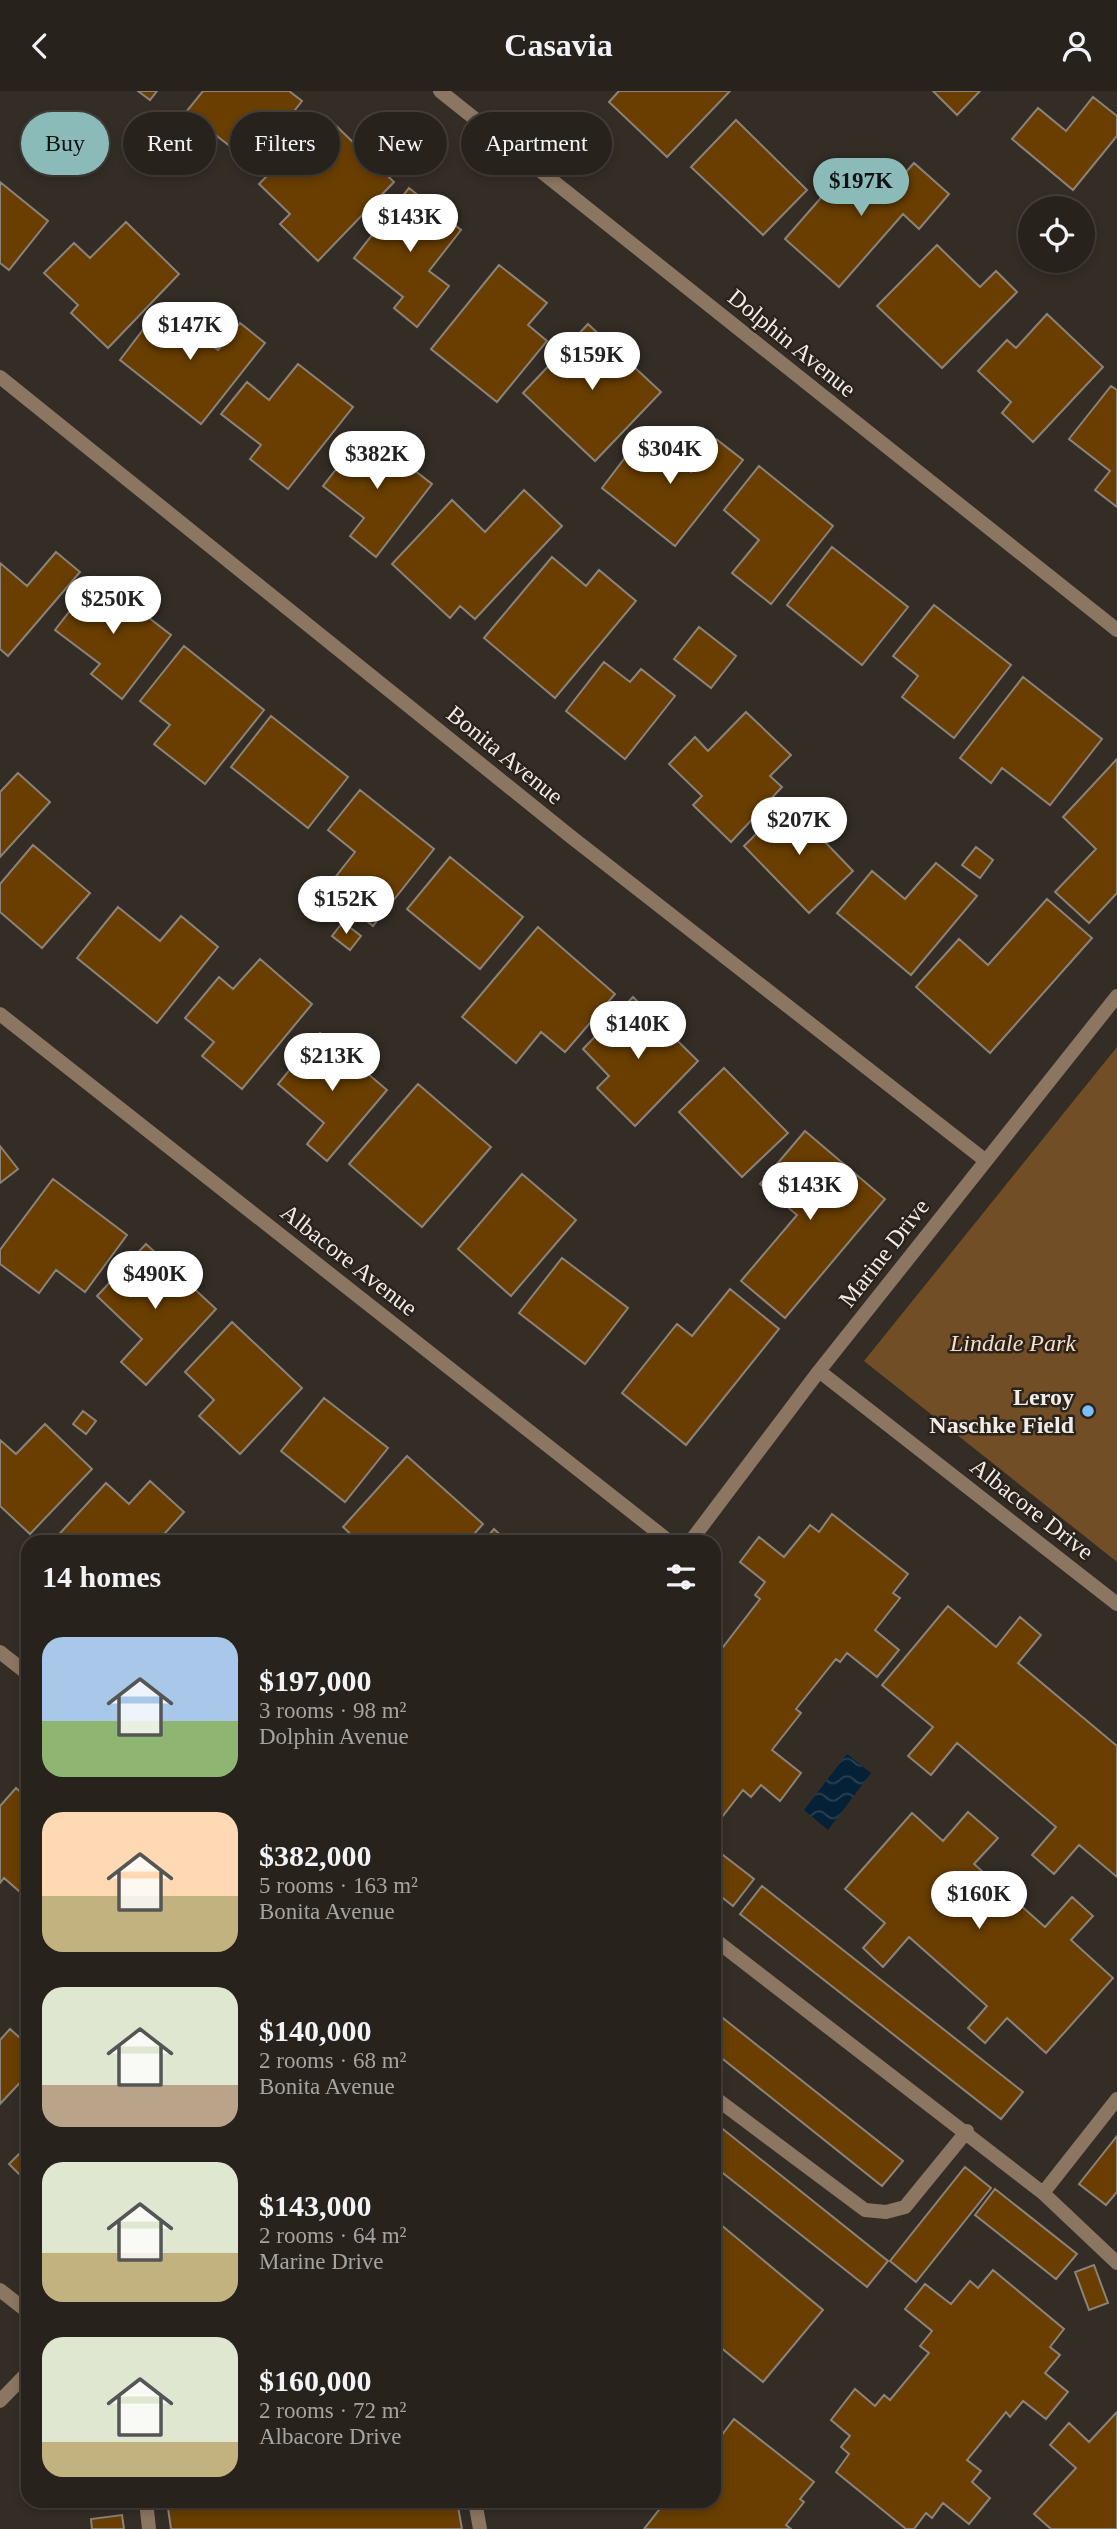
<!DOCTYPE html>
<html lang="en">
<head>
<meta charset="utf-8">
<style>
	body { margin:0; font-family:Georgia,serif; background:#332f29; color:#f1f3f6; height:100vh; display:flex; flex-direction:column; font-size:26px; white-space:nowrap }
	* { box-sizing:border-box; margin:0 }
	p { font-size:23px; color:#a4a4a3 }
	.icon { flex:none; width:38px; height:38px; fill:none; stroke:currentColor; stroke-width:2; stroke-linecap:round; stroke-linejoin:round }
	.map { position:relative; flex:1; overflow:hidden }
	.sheet { position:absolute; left:21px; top:1444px; width:700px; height:973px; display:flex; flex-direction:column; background:#27221c; border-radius:21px; box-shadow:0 4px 10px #0003,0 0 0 2px #433f3b }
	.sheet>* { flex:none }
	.top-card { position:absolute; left:21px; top:21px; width:700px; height:63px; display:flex; gap:14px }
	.fabs { position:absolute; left:1018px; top:105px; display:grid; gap:14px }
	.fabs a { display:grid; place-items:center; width:77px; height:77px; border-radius:50%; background:#27221c; box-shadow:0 4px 10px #0003,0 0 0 2px #433f3b; font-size:35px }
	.price { position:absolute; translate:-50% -60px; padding:0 16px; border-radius:24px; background:#fff; color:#222; font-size:23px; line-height:46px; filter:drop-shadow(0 2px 4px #0008) }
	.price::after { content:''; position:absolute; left:50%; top:42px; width:21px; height:16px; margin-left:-10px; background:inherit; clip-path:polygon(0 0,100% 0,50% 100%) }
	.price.active { background:#8bbbb9; color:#111 }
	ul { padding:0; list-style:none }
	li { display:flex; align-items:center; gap:21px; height:175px; padding:0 21px }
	li span { display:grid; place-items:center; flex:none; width:196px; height:140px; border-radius:21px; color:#555 }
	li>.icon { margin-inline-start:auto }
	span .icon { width:84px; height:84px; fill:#fffc; stroke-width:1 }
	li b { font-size:30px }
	h2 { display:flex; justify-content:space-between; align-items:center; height:84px; padding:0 21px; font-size:30px }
	.chip { padding:0 24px; border-radius:32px; background:#27221c; box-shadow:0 4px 10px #0003,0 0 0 2px #433f3b; font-size:24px; line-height:63px }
	.chip.active { background:#8bbbb9; color:#111 }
	header { display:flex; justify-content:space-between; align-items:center; height:91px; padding:0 21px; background:#27221c; font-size:32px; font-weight:700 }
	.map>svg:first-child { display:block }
	.green { fill:#714e26 }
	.water { fill:url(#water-waves) }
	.building { fill:#693e00; stroke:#8b827a; stroke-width:2 }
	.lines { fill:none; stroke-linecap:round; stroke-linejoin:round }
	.lane { stroke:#8b7661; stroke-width:14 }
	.street { stroke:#8b7661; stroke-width:14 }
	.poi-dot { fill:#7cbef9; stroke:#2a231c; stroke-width:2.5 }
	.labels { text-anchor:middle; stroke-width:5; stroke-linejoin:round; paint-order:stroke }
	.street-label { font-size:24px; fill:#f1ece7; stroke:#2a231c }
	.park-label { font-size:24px; font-style:italic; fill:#fadec2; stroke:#2a231c }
	.poi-label { font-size:24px; font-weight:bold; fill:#f1ece7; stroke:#2a231c; text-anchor:end }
</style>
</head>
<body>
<header><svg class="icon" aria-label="back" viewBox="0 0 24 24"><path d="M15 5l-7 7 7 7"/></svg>Casavia<svg class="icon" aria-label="person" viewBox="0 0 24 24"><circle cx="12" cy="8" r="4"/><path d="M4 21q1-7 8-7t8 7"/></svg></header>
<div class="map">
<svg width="1117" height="2438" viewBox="0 0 1117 2438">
	<defs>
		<pattern id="water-waves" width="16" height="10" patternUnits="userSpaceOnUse" patternTransform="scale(1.75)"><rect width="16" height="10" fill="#052137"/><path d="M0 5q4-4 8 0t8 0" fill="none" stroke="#2a4154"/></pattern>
	</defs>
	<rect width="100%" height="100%" fill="#342d26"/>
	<path class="green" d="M1117 956V1471L864 1270Z"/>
	<path class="water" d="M847 1663 871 1682 828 1739 804 1719Z"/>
	<path class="building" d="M138 0H157L150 9Z
		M203 0H289L302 10 253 73 186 21Z
		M619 0H730L667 66 609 11Z
		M933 0H980L957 24Z
		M1093 6 1117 25V45L1073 99 1012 48 1038 17 1066 40Z
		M326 25 394 91 318 170 280 133 290 123 259 93Z
		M736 29 807 99 763 144 691 76Z
		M853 70 888 101 914 72 949 103 919 138 903 123 839 196 785 148Z
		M0 91 48 130 9 179 0 172Z
		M409 97 461 139 429 180 449 195 417 236 394 217 403 206 354 167Z
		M126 131 179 183 108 257 71 222 78 214 44 182 74 152 90 167Z
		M937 154 980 196 996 180 1017 201 942 277 877 215Z
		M499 174 547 212 528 234 547 250 497 311 431 258Z
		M161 215 218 259 240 232 265 252 201 333 120 269Z
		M1047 223 1103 276 1033 351 1002 322 1011 311 978 280 1007 249 1016 257Z
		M588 233 661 301 595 370 523 302Z
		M298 273 353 316 288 398 250 368 261 354 221 323 247 291 269 309Z
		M1111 295 1117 299V416L1095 399 1110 380 1069 348Z
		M365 341 432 393 376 466 350 445 364 427 323 395Z
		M643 343 691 381 716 348 743 369 675 455 602 397Z
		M759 375 833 435 771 513 732 482 759 449 724 419Z
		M524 399 562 435 475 528 460 515 450 527 392 473 452 409 485 441Z
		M832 456 908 516 862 574 787 514Z
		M56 461 80 481 8 565 0 558V472L27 495Z
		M552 466 586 495 599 479 636 510 555 607 484 547Z
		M96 486 171 544 122 608 91 583 100 573 55 539Z
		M934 514 1011 574 954 647 902 606 918 585 893 565Z
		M699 536 736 565 711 597 674 568Z
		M184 555 264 619 205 693 154 653 170 634 140 610Z
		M604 571 630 591 641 578 675 605 625 668 566 620Z
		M1023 586 1102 648 1050 714 1002 677 991 692 960 667Z
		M746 621 791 664 770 685 782 696 731 751 693 714 702 705 669 673 695 646 708 660Z
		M271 625 348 686 308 737 231 676Z
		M1117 668V802L1089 832 1055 801 1096 758 1063 726Z
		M18 682 50 711 0 766V701Z
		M360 699 434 758 373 835 326 798 355 761 328 739Z
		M791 709 827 747 824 750 853 780 809 822 744 755Z
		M33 754 90 802 42 857 0 821V793Z
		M976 756 993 769 980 787 962 774Z
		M450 766 523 826 480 878 407 818Z
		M936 772 977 805 911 884 837 822 872 780 905 808Z
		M1047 808 1092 847 990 962 916 896 959 848 988 874Z
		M118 816 160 850 181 825 218 856 157 932 77 867Z
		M343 831 361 845 350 859 332 845Z
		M538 836 615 903 565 961 541 941 516 972 462 926Z
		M260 868 312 913 242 998 202 965 214 951 185 927 219 886 233 898Z
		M633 906 698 970 635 1035 597 997 609 985 583 958Z
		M320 942 387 999 327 1070 307 1053 324 1032 278 993Z
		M724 977 788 1042 742 1086 679 1021Z
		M418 993 491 1056 422 1136 349 1073Z
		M805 1040 885 1108 785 1227 741 1190 797 1124 760 1093Z
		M0 1055 18 1078 0 1092Z
		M522 1083 576 1129 511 1205 458 1158Z
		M53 1088 127 1144 85 1201 56 1179 39 1202 0 1173V1159Z
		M146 1153 216 1218 146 1294 121 1271 142 1248 97 1205Z
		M562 1167 628 1217 585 1273 519 1222Z
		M730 1198 779 1238 686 1354 622 1302 677 1233 692 1245Z
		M232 1231 302 1297 240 1363 199 1325 214 1309 185 1281Z
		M324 1307 388 1357 345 1411 281 1360Z
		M83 1320 96 1330 86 1343 73 1333Z
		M45 1333 92 1378 30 1443 0 1415V1349L16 1363Z
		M407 1365 483 1433 467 1451H359L343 1436Z
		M150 1390 184 1421 157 1451H52L106 1392 129 1413Z
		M832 1423 908 1483 893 1502 900 1507 875 1539 899 1559 877 1586 847 1562 840 1571 836 1568 796 1618 801 1622 772 1659 801 1682 780 1710 761 1694 751 1706 743 1699 722 1726 714 1719V1557L718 1552 723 1556 760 1508 755 1504 765 1491 740 1471 759 1446 784 1466 810 1434 819 1441Z
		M494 1438 508 1451H483Z
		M948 1515 996 1556 1020 1526 1041 1544 1018 1572 1117 1655V1786L1079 1754 1054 1783 1032 1764 1056 1736 957 1652 931 1684 908 1665 933 1636 882 1594Z
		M16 1697 28 1708V1808L4 1787 0 1792V1715Z
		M968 1721 998 1747 974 1773 1045 1836 1072 1806 1093 1825 1071 1849 1113 1887 1046 1962 1007 1927 985 1952 968 1937 987 1915 909 1846 883 1876 863 1857 885 1832 845 1798 912 1722 943 1750Z
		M714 1757 754 1788 733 1815 714 1800Z
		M762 1795 1023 2001 1001 2028 740 1823Z
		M714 1920 903 2070 882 2095 714 1961Z
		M10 1938 28 1954V1983L0 2013V1949Z
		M714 2031 888 2170 867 2196 714 2075Z
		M1117 2045V2101L1106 2114 1079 2093Z
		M28 2054V2092L9 2073Z
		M965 2076 991 2097 916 2191 890 2170Z
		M995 2098 1077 2163 1056 2188 975 2124Z
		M714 2128 823 2219 763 2291 714 2251Z
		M1094 2174 1108 2212 1089 2219 1075 2181Z
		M993 2179 1064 2238 1050 2256 1060 2264 1045 2282 1068 2301 1046 2328 1023 2310 1010 2326 1006 2321 967 2369 981 2380 972 2391 990 2407 969 2433 943 2412 932 2427 926 2422 914 2438H906L836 2381 849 2363 841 2356 850 2345 831 2329 855 2298 875 2315 884 2304 890 2309 929 2262 920 2255 932 2240 905 2218 925 2193 951 2213 970 2190 978 2197Z
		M1117 2321V2438H1051L1034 2423 1076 2377 1050 2354 1069 2332 1089 2351Z
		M734 2328 814 2391 800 2408 804 2411 786 2434 791 2438H644L666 2410H714V2339L721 2345Z
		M167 2410H457L462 2438H171Z
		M122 2424 124 2438H92L91 2428Z"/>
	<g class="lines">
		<path class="lane" d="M714 1848 1043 2102 1117 2008
			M714 2006 865 2119 886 2121 905 2116 967 2040
			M1043 2102 1117 2172
			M146 2410 149 2438
			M475 2410 480 2438"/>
		<path class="street" d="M440 0 1117 539
			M0 286 570 745 986 1070
			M0 923 670 1451
			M819 1280 1117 1513
			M690 1451 819 1280 1117 905
			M0 1561 28 1583
			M0 2199 28 2221
			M0 2310 28 2281"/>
	</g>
	<circle class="poi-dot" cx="1088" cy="1320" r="7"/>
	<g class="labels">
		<g class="street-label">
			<text transform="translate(792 252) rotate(39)" y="8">Dolphin Avenue</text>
			<text transform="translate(505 664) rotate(39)" y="8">Bonita Avenue</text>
			<text transform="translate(884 1162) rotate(-52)" y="8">Marine Drive</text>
			<text transform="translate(349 1169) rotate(38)" y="8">Albacore Avenue</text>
			<text transform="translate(1032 1418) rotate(38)" y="8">Albacore Drive</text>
		</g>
		<g class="park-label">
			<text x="1013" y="1260">Lindale Park</text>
		</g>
		<g class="poi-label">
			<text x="1074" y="1314">Leroy<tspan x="1074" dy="28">Naschke Field</tspan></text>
		</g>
	</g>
</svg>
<div class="fabs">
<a><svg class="icon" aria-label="locate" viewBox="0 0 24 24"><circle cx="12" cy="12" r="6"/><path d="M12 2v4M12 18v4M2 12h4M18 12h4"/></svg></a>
</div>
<b class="price active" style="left:861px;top:127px">$197K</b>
<b class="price" style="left:410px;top:163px">$143K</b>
<b class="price" style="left:190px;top:271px">$147K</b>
<b class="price" style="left:592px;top:301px">$159K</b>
<b class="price" style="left:670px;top:395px">$304K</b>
<b class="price" style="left:377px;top:400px">$382K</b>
<b class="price" style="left:113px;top:545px">$250K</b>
<b class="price" style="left:799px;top:766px">$207K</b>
<b class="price" style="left:346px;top:845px">$152K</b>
<b class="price" style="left:638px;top:970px">$140K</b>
<b class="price" style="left:332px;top:1002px">$213K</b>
<b class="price" style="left:810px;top:1131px">$143K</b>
<b class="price" style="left:155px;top:1220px">$490K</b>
<b class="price" style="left:979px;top:1840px">$160K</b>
<div class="top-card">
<a class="chip active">Buy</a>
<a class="chip">Rent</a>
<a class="chip">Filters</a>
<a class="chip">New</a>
<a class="chip">Apartment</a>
</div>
<section class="sheet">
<h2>14 homes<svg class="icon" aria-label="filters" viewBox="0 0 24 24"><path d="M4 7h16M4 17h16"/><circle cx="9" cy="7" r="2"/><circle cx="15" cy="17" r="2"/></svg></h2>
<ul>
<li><span style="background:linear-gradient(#a9c7e8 60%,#8fb573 0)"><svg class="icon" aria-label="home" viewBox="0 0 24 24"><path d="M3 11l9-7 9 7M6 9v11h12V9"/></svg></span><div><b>$197,000</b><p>3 rooms · 98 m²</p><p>Dolphin Avenue</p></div></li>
<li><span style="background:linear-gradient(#ffd9b3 60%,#c2b280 0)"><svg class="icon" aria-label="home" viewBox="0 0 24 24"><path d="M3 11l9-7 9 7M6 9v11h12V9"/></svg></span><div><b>$382,000</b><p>5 rooms · 163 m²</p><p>Bonita Avenue</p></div></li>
<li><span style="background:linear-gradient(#dfe7d0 70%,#b9a48a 0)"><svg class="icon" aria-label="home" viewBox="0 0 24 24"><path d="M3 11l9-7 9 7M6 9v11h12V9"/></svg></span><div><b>$140,000</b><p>2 rooms · 68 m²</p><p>Bonita Avenue</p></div></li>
<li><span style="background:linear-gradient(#dfe7d0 65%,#c2b280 0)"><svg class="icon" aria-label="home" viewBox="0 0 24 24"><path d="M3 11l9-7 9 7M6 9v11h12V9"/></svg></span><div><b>$143,000</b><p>2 rooms · 64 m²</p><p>Marine Drive</p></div></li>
<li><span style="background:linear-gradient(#dfe7d0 75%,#c2b280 0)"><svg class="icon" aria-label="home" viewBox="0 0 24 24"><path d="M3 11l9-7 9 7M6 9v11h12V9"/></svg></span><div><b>$160,000</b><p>2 rooms · 72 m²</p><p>Albacore Drive</p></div></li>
</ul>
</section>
</div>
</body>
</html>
